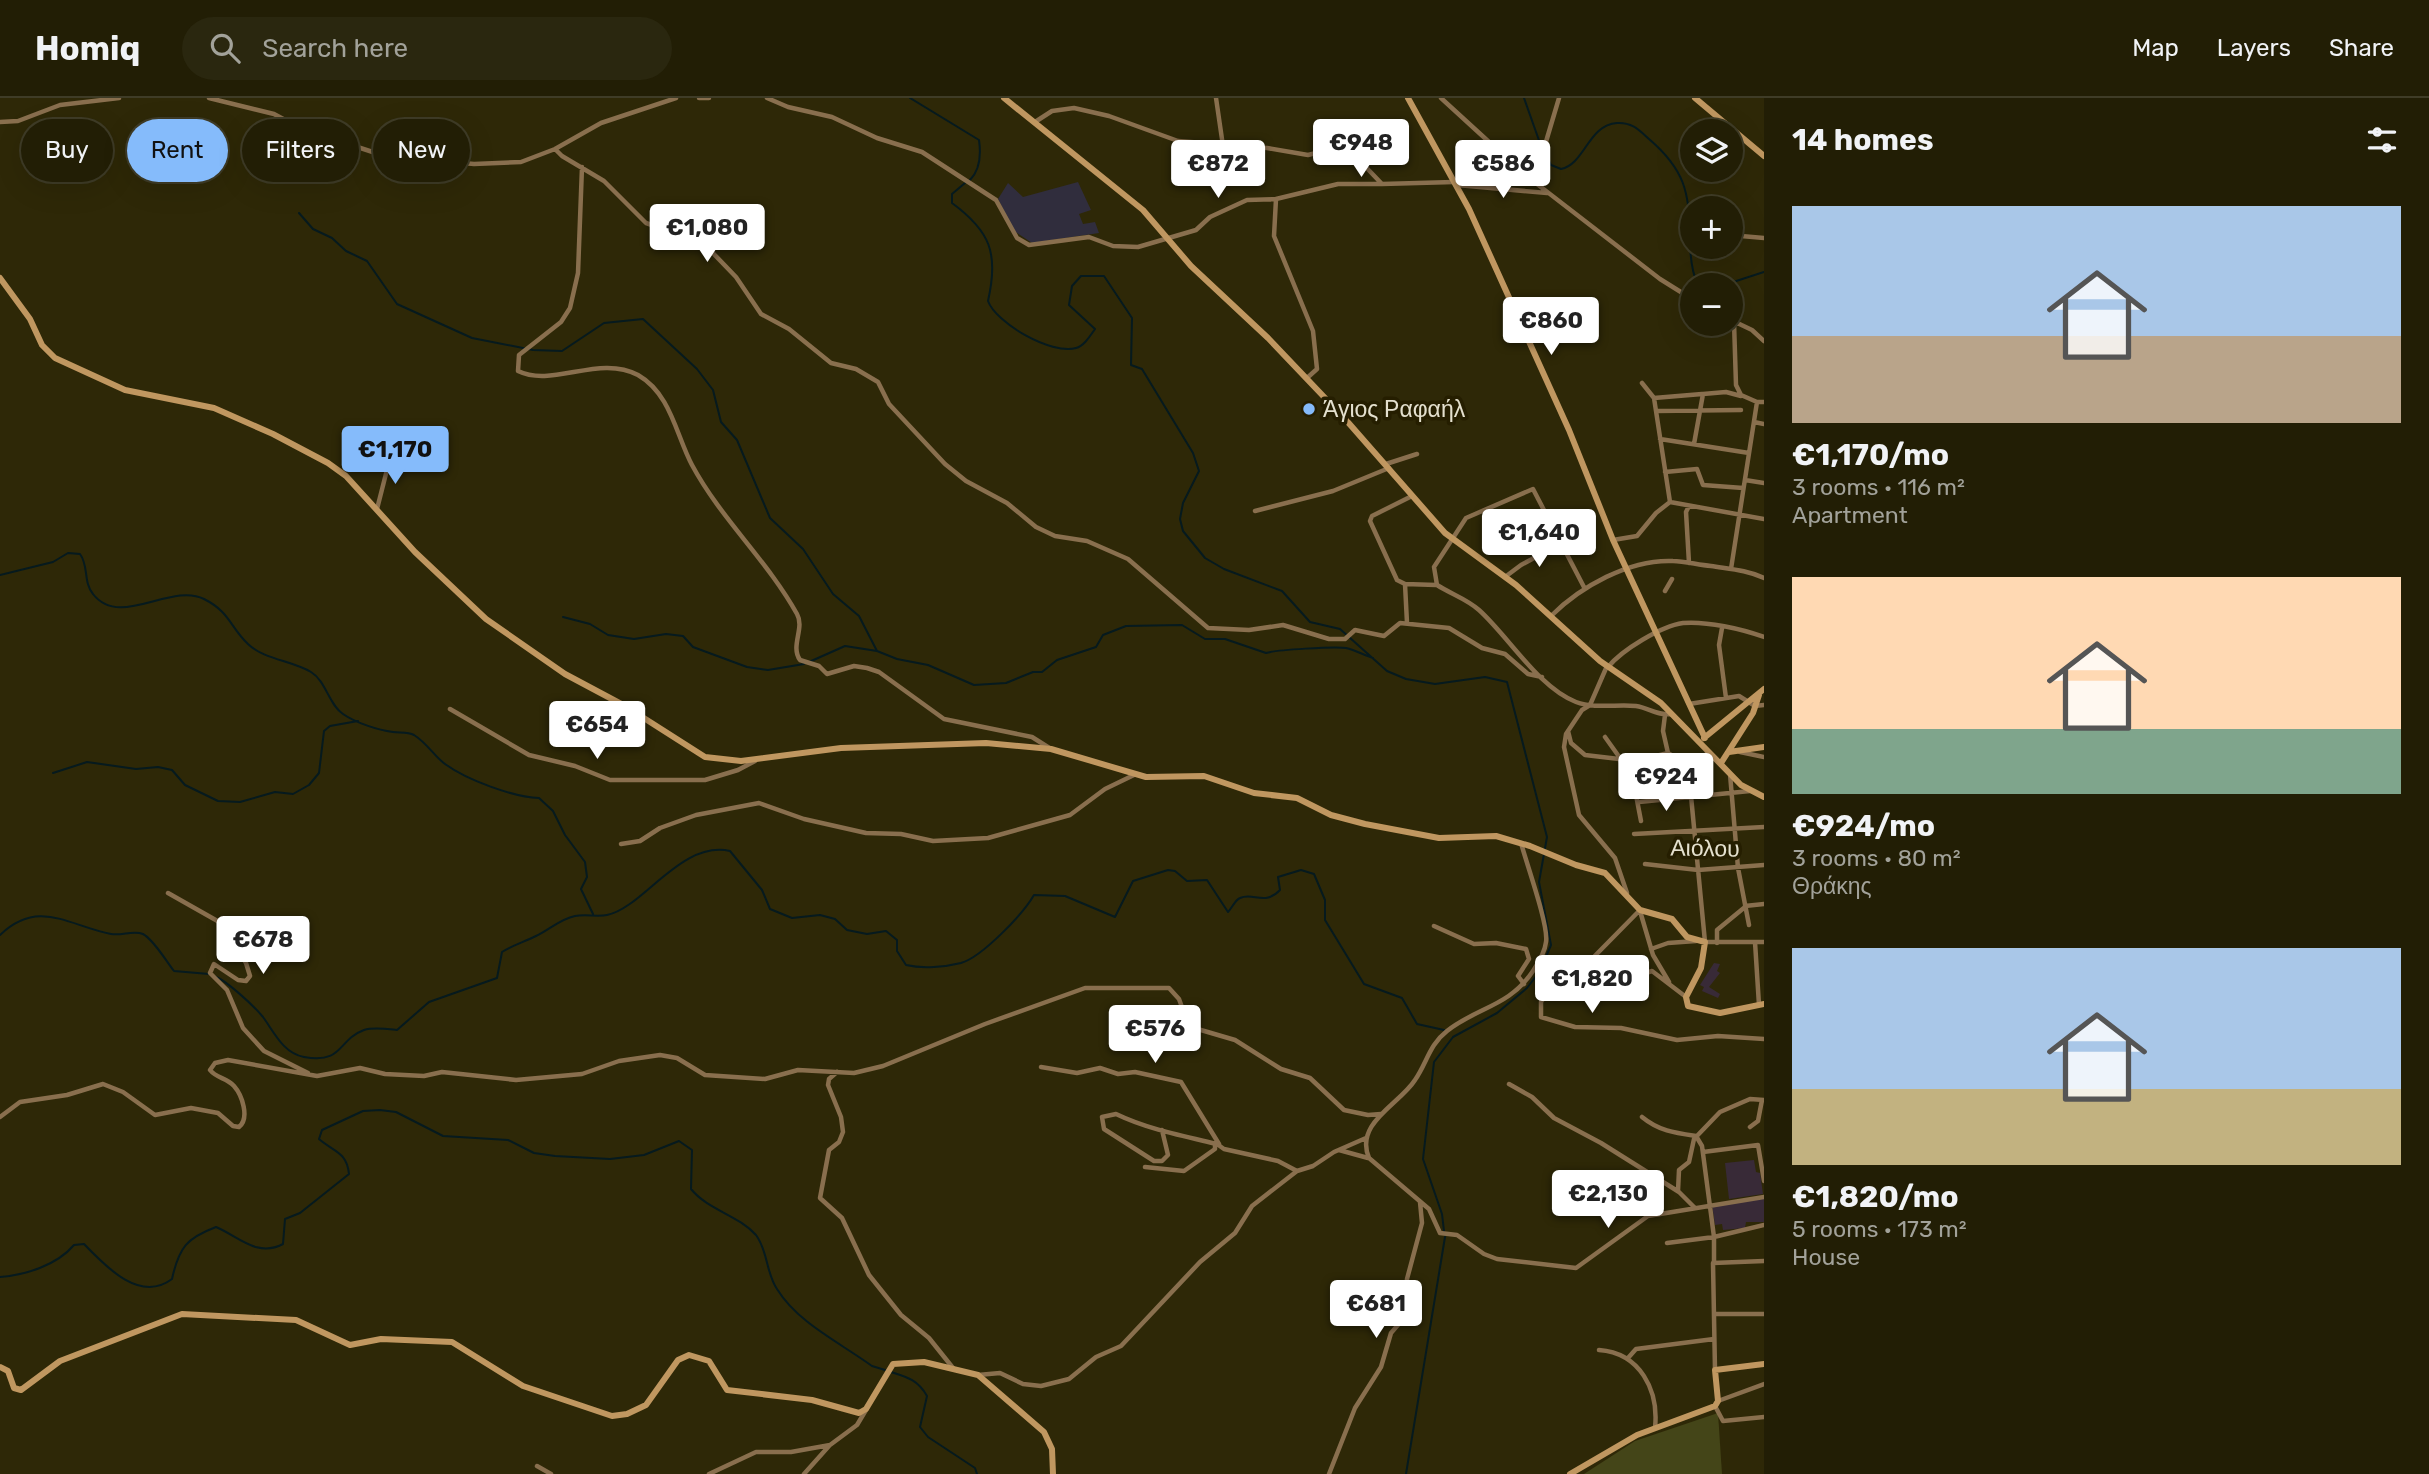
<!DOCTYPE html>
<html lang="en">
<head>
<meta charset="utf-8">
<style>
	body { margin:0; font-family:Rubik,sans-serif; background:#2a270f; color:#f1f3f6; height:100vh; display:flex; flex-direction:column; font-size:26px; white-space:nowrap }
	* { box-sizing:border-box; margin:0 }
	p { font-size:23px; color:#a2a29a }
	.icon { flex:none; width:38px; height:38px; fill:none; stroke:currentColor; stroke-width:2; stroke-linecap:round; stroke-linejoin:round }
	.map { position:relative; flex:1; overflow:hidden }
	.sheet { display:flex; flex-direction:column; background:#221e05; width:665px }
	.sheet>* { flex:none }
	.top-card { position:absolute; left:21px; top:21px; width:665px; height:63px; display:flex; gap:14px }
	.fabs { position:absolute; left:1680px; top:21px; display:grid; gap:14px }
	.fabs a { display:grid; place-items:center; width:63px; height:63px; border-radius:50%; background:#221e05; box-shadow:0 7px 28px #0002,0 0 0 2px #3f3c27; font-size:35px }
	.price { position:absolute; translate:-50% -60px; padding:0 16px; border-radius:7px; background:#fff; color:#222; font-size:23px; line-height:46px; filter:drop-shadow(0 2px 4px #0008) }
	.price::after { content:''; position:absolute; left:50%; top:42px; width:21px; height:16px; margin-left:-10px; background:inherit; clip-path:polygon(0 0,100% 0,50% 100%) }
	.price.active { background:#85bbfb; color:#111 }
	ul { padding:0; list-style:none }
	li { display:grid; align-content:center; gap:14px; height:371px; padding:0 28px }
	li span { display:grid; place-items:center; height:217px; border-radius:0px; color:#555 }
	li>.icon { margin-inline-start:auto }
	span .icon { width:126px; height:126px; fill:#fffc; stroke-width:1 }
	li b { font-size:30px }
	h2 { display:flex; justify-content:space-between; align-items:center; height:84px; padding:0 28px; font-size:30px }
	.tag { padding:0 24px; border-radius:32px; background:#221e05; box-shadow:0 7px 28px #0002,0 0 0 2px #3f3c27; font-size:24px; line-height:63px }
	.tag.active { background:#85bbfb; color:#111 }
	header { display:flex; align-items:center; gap:42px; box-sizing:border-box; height:98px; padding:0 35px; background:#221e05; border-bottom:2px solid #3f3c27 }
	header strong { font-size:33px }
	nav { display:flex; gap:38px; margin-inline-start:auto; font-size:24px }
	.search { width:490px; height:63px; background:#2a270f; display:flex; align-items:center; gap:18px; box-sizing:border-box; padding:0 24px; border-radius:38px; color:#a2a29a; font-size:26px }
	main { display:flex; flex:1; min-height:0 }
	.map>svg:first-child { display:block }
	.industrial { fill:#302d3d }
	.education { fill:#382a37 }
	.green { fill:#444518 }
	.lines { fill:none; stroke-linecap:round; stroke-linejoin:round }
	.stream { stroke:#061a1e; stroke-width:2 }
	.street { stroke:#896f4e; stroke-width:4.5 }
	.secondary { stroke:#c09760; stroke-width:6 }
	.poi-dot { fill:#85bbfb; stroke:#251e00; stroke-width:2.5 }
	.labels { text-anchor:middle; stroke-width:7; stroke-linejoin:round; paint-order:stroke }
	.poi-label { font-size:23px; fill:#e4e0ce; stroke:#251e00; text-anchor:start }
	.street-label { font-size:23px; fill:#e4e0ce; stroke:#251e00 }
</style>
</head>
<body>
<header>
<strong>Homiq</strong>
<div class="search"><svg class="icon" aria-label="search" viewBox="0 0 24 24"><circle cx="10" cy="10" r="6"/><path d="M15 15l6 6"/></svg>Search here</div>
<nav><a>Map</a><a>Layers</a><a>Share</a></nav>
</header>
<main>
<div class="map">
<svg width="1764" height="1376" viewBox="0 0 1764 1376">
	<rect width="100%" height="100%" fill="#2e2807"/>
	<path class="industrial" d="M1078 84 1091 112 1079 116 1083 126 1095 124 1099 135 1032 145 1014 133 998 101 1008 85 1023 99Z"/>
	<path class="education" d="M1714 865 1720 866 1717 873 1720 875 1709 889 1720 896 1718 900 1702 893 1704 889 1700 887Z
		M1754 1062 1756 1074 1760 1075 1763 1096 1729 1101 1725 1065Z
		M1764 1101V1124H1746L1745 1130 1723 1132 1722 1126 1715 1127 1712 1107Z"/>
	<path class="green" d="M1718 1315 1722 1376H1584L1635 1343Z"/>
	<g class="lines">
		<path class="stream" d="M910 0 979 42C981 56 981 71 970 82
			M1524 0 1541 48
			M1544 53 1551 67 1561 71C1585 66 1588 27 1617 25 1632 24 1639 32 1649 41 1684 71 1690 94 1690 140 1690 156 1691 173 1698 187
			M965 85 952 96V105C990 133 999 155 988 203 996 225 1051 257 1076 250 1084 248 1090 238 1095 231L1069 207 1072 188 1081 178H1104L1132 220 1131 267 1142 271 1193 355 1199 373 1183 405 1180 421 1183 433 1205 460 1224 471 1282 493 1310 524 1340 531 1387 573 1406 581 1435 586 1485 579 1507 584 1547 739 1539 784 1551 847 1540 873 1527 890 1497 915 1453 939 1434 964 1423 1061 1442 1116 1444 1133
			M299 115 313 131 332 140 346 153 367 163 397 206 472 240 533 252 562 253 604 225 643 221 697 271 713 292 721 324 737 342 770 420 803 451 833 496 859 518 877 553 897 561 928 567 974 587 1006 585 1033 574H1042L1057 562 1096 549 1103 537 1126 528 1182 527 1205 541H1225L1266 555C1274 552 1336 548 1346 550 1355 552 1364 557 1373 560
			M1724 187 1764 174
			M0 477 53 464 68 455 80 456C89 468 83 484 93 496 120 531 171 484 204 501 230 514 230 529 248 546 263 561 293 563 311 574 326 583 329 607 343 616 356 625 378 632 393 634 400 635 408 634 414 637 427 645 434 658 445 666 467 682 513 699 539 700L553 713 565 737 585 764 587 779 581 791 593 816
			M563 519 590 526 608 537 634 541 666 536 683 538 693 549 747 569 768 572 804 566
			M809 564 845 548 877 553
			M53 675 87 664 136 671 158 669 172 672 185 687 218 703 240 704 275 694 293 696 309 687 319 675 324 633 330 628 358 623
			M0 837C39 800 69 828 111 836 122 838 133 832 143 836 154 842 166 863 174 873L209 876
			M214 878C226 882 254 908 263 919 274 934 283 955 304 959 344 966 337 942 364 932 374 929 387 931 397 932L429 904 497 880 502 854C513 847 524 844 536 838 549 832 560 821 575 818 586 816 597 819 607 817 643 810 681 742 730 753L762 792 770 811 792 820 820 817 835 821 847 832 867 836 886 833 897 842V853L906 867C923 871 945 869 961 865 982 859 1023 816 1034 797L1065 798 1115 819 1133 783 1168 772 1175 773 1187 783 1207 782 1228 814C1232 810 1235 802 1240 800 1253 794 1265 808 1280 792L1278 779 1301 772 1314 776 1325 802V822L1364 886 1402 900 1417 926 1444 932
			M0 1179C26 1177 57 1167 74 1147L84 1146C106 1169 140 1205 172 1181 179 1149 187 1140 216 1129 238 1138 257 1160 283 1146L285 1121 300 1115 349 1076C347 1054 334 1054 319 1041L322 1032 363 1013 380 1012 396 1014 443 1038 508 1042 534 1055 555 1058 610 1061 644 1057 679 1043 692 1052 691 1091C708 1112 738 1117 756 1137 768 1153 766 1175 777 1191 798 1225 839 1244 872 1268L885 1272
			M891 1274C907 1279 918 1282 927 1298L920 1329 928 1339 975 1370 977 1376
			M1406 1376 1445 1139"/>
		<path class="street" d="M209 0 274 16 302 31 385 58 474 66 521 64 555 51 601 25 676 0
			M699 0H709
			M767 0 788 9 832 19 877 40 922 54 996 102 1017 140 1029 147 1089 139 1113 148 1138 149 1196 132 1210 119 1247 102 1276 101
			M1216 0 1223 48
			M1441 0 1524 76 1660 181 1692 201
			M0 24 18 23 60 7 119 0
			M1035 24 1052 13 1074 10 1109 18 1178 43 1267 50 1308 57 1328 52 1361 64 1382 86 1454 84
			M555 51 562 58 604 83 646 125 693 141 710 152 736 179 761 216 789 231 831 265 856 271 878 284 889 306 945 366 966 383 1007 405 1036 429 1055 438 1087 443 1128 461 1208 530 1249 532 1283 527 1329 541H1345L1355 532 1384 538 1400 525 1449 530 1482 550 1505 556 1528 576 1542 579
			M582 69 578 175 570 210 561 224 519 257 518 273C553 290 599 256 638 277 671 296 676 337 692 367 721 421 767 462 797 516 805 530 790 548 800 562L819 568 827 576 854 568 867 570 879 574 944 621 1032 639 1051 651
			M1524 76 1545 47 1559 0
			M1457 87 1547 95
			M1741 138 1764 140
			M1731 222 1752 232 1764 243
			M1307 280 1317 271 1313 233 1274 138 1276 101 1338 86H1381
			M1642 285 1654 300 1670 404
			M1654 300 1702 296
			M1757 304H1764
			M1656 313 1741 312
			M1754 324 1764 326
			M1660 341 1749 355
			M1694 346 1703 296 1726 294 1741 298
			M1386 366 1417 356
			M1665 374 1697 371 1703 387 1743 390
			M1745 382 1764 385
			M1412 398 1372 418 1370 423 1397 482 1405 486 1436 487
			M377 411 390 360
			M1255 413 1333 393 1389 370
			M1613 442 1637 438 1656 415 1670 404 1764 421
			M1689 465 1686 414 1689 408
			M1731 471 1757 304 1741 297 1736 287 1734 224
			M1505 479 1521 467 1562 445
			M1405 486 1407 525
			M1585 491 1533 391 1466 420 1434 469 1437 487C1451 496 1467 501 1479 512 1508 538 1539 590 1576 604 1595 611 1617 606 1636 608 1649 610 1658 618 1672 616
			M1665 493 1672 481
			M1551 518C1580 489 1629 461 1673 463 1685 463 1698 467 1711 468 1729 471 1747 472 1764 480
			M1722 530 1719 547 1726 600
			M1607 568 1590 607 1582 612 1566 636 1564 649 1579 717 1615 760 1627 795
			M1608 569C1622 552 1661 528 1683 525 1707 523 1742 531 1764 539
			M1689 606 1739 598 1755 608 1764 607
			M450 611 529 657 575 668 610 682H705L738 672 755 663
			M1665 617 1663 633 1668 655
			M1568 633 1571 645 1585 657 1636 663 1668 655 1691 669
			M1605 639 1620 660 1627 689 1636 697
			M1709 654 1691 669 1689 677 1705 844H1764
			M1740 654 1764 659
			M1639 663 1636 697 1641 723
			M1730 676 1738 770 1749 827
			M1639 704 1750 693
			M1634 736 1764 729
			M1521 745C1526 764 1549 828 1546 844 1545 854 1539 864 1533 873 1509 909 1477 909 1447 933 1429 947 1427 965 1415 982 1400 1006 1354 1025 1369 1060L1429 1111 1440 1135 1457 1137 1484 1156 1497 1161 1576 1170 1648 1118 1764 1099
			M621 746 640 743 660 730 696 717 759 705 804 721 866 735 901 736 933 743 988 740 1070 717 1105 691 1136 676
			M1645 766 1698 772 1764 767
			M168 795 221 825 246 865 250 878 246 883 238 882 214 866 210 875 227 892 243 930 264 953 308 975
			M1745 808 1764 806
			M1640 812 1579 874 1553 887 1541 904V919L1575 929 1621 930 1677 942 1718 938 1764 941
			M1640 813 1653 857 1669 884
			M1434 828 1474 846 1496 845 1526 851 1529 861 1518 878 1524 886
			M1755 844 1759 907
			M1717 845V832L1745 809
			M1651 851 1668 845 1696 843
			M1621 889 1637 878 1652 873 1686 899
			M1041 969 1077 975 1100 970 1118 976 1135 974 1181 984 1219 1046
			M837 974 829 981 828 987 841 1019 843 1034 839 1044 829 1052 820 1100 842 1120 869 1177 901 1217 929 1240 953 1270
			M1509 986 1532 999 1554 1020 1601 1045 1679 1094 1695 1110
			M0 1019 20 1004 67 997 103 986 123 994 155 1017 191 1010 218 1015 233 1028 239 1029C250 1020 242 997 234 988 227 980 216 980 210 972L215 965 228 962 317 978 360 970 385 976 424 978 442 974 516 982 582 976 619 963 660 957 677 960 705 977 765 981 798 972 854 975 883 968 985 926 1085 890H1169L1179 901 1187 923 1194 930 1235 942 1281 971 1310 980 1344 1012 1368 1017 1381 1016
			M1642 1019C1659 1033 1675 1035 1696 1038L1702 1048 1714 1139 1667 1145
			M1750 1029 1758 1023 1762 1002
			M1162 1032 1168 1057 1162 1063H1154L1104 1031 1102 1019 1116 1016C1147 1031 1183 1038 1217 1046L1224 1051 1278 1063 1297 1073
			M1339 1052 1368 1060
			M1703 1054 1758 1047 1764 1083
			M1145 1069 1184 1073 1215 1051V1045
			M1678 1093 1679 1072 1689 1064 1694 1041 1720 1014 1750 1001 1764 1002
			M1714 1164V1139L1764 1127
			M1714 1216H1764
			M1599 1252C1640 1255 1659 1292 1655 1330
			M1628 1260 1636 1251 1714 1241
			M1715 1272 1713 1165 1764 1163
			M978 1277 1000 1275 1023 1286 1041 1288 1069 1281 1096 1259 1121 1248 1200 1164 1235 1135 1252 1108 1297 1073 1313 1068 1334 1054 1366 1040
			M1718 1303 1764 1286
			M1715 1308 1723 1323 1764 1319
			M537 1368 551 1376
			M709 1376 756 1354H791L830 1347 857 1327 866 1312
			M804 1376 829 1348
			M1329 1376 1355 1310 1381 1269 1391 1235 1404 1220 1407 1181 1422 1125 1420 1104"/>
		<path class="secondary" d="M1004 0 1143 112 1191 168 1268 240 1346 322 1445 435 1516 487 1600 563 1661 605 1741 687 1764 699
			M1408 0 1469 111 1569 332 1613 442 1705 640
			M1695 0 1764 58
			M0 180 30 221 42 247 55 260 125 292 214 310 273 336 328 365 346 378 415 454 486 521 565 576 625 608 705 659 741 663 841 650 986 645 1051 651 1146 679 1204 678 1254 695 1297 700 1331 717 1365 726 1439 740 1496 738 1530 748 1576 767 1605 775 1640 812 1672 821 1687 839 1705 844 1701 870 1686 899 1688 908 1720 915 1764 906
			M1704 640 1764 591
			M1729 654 1764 649
			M1721 665 1753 615 1759 597
			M0 1269 8 1273 14 1290 21 1292 60 1263 182 1216 296 1222 350 1247 381 1241 452 1244 523 1288 612 1318 627 1316 646 1307 678 1262 689 1257 709 1263 727 1292 812 1302 859 1315 866 1311 893 1266 924 1264 978 1277 1044 1334 1052 1351 1053 1376
			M1570 1376 1637 1337 1715 1308 1718 1303 1715 1272 1764 1266"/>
	</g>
	<circle class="poi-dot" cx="1309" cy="311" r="7"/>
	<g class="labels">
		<g class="poi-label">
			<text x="1323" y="319">Άγιος Ραφαήλ</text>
		</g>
		<g class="street-label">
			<text transform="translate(1705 750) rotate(1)" y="8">Αιόλου</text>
		</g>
	</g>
</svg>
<div class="fabs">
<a><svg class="icon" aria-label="layers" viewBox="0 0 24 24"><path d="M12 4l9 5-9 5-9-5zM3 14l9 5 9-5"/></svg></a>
<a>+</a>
<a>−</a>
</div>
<b class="price" style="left:1361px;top:81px">€948</b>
<b class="price" style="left:1218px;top:102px">€872</b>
<b class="price" style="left:1503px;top:102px">€586</b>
<b class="price" style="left:707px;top:166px">€1,080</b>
<b class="price" style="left:1551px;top:259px">€860</b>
<b class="price active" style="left:395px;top:388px">€1,170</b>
<b class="price" style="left:1539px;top:471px">€1,640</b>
<b class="price" style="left:597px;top:663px">€654</b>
<b class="price" style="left:1666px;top:715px">€924</b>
<b class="price" style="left:263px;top:878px">€678</b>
<b class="price" style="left:1592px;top:917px">€1,820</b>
<b class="price" style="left:1155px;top:967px">€576</b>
<b class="price" style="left:1608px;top:1132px">€2,130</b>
<b class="price" style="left:1376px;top:1242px">€681</b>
<div class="top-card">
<a class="tag">Buy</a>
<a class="tag active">Rent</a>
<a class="tag">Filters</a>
<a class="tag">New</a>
</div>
</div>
<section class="sheet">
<h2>14 homes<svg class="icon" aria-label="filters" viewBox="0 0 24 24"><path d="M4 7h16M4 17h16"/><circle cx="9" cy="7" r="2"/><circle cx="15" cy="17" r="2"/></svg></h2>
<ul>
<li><span style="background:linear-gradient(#a9c7e8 60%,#b9a48a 0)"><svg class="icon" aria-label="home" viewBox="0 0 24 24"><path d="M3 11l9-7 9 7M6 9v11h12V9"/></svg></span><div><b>€1,170/mo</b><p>3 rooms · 116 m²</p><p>Apartment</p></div></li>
<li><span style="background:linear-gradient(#ffd9b3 70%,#7fa58c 0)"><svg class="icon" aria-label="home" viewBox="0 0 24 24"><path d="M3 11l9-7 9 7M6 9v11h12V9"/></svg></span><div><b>€924/mo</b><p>3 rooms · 80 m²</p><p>Θράκης</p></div></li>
<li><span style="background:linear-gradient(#a9c7e8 65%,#c2b280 0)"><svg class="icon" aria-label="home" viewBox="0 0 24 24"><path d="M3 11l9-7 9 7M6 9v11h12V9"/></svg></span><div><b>€1,820/mo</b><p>5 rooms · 173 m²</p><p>House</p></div></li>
</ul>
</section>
</main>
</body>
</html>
